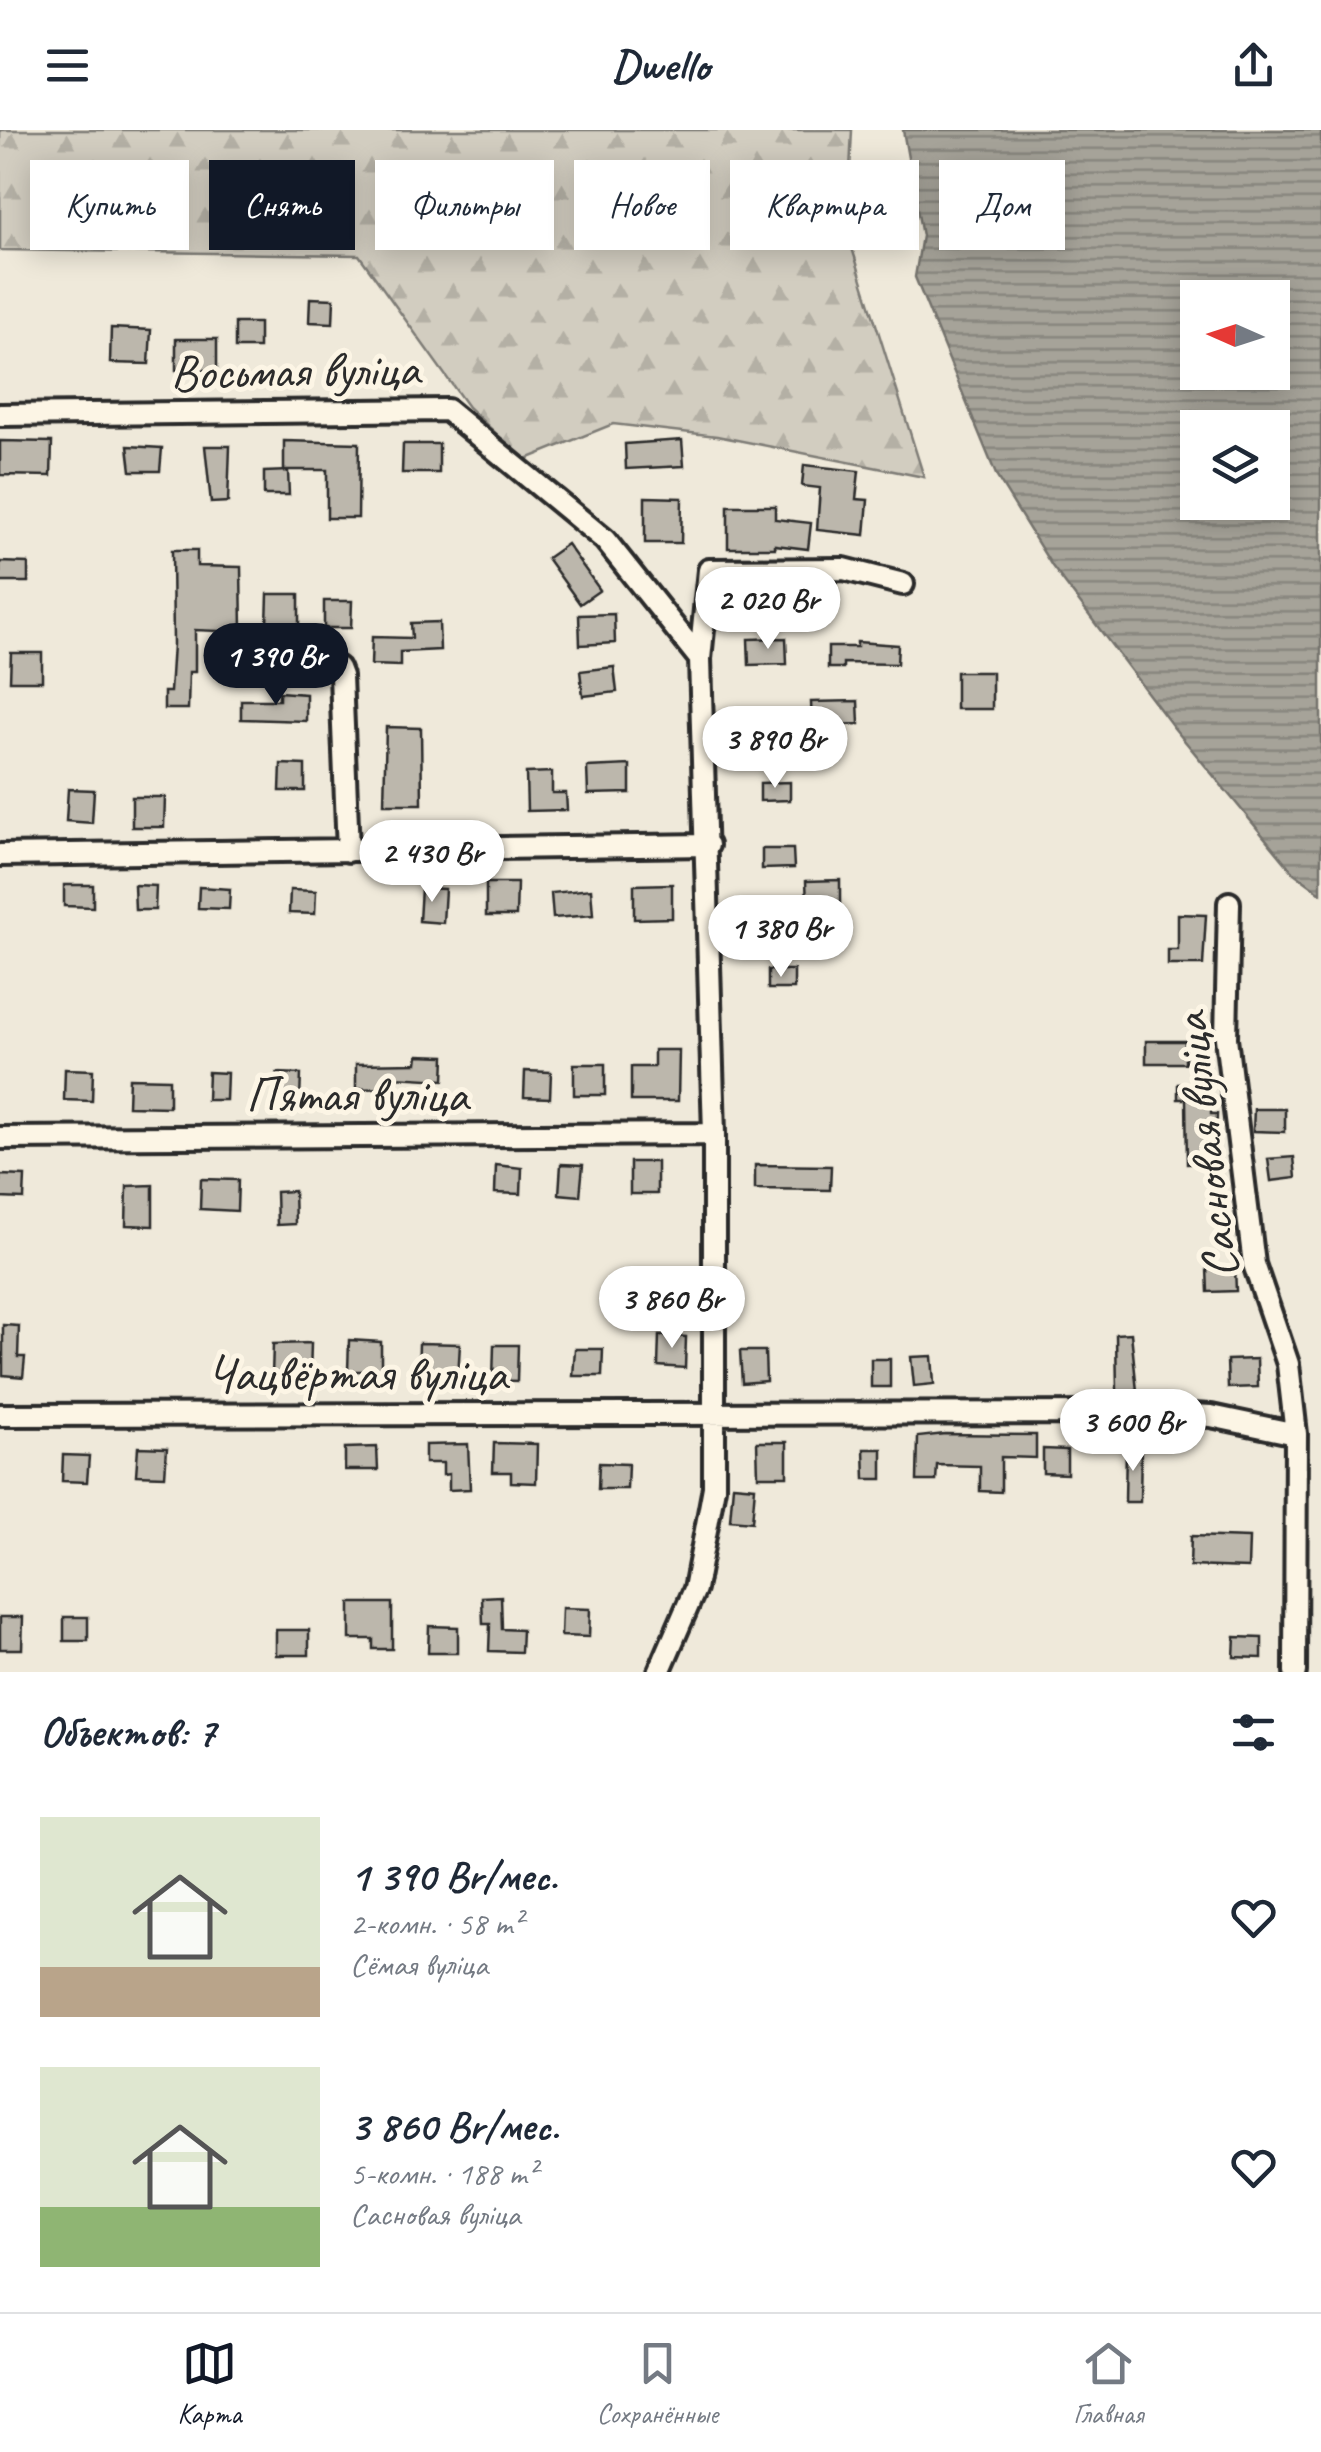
<!DOCTYPE html>
<html lang="ru">
<head>
<meta charset="utf-8">
<style>
	body { margin:0; font-family:Caveat,sans-serif; background:#f2f2f3; color:#1f2937; height:100vh; display:flex; flex-direction:column; font-size:38px; white-space:nowrap }
	* { box-sizing:border-box; margin:0 }
	p { font-size:32px; color:#747a83 }
	.icon { flex:none; width:55px; height:55px; fill:none; stroke:currentColor; stroke-width:2; stroke-linecap:round; stroke-linejoin:round }
	.map { position:relative; height:1542px; overflow:hidden }
	.details { display:flex; flex-direction:column; background:#fff; flex:1 }
	.details>* { flex:none }
	.top-card { position:absolute; left:30px; top:30px; width:1262px; height:90px; display:flex; gap:20px }
	.needle { width:65px; rotate:273deg }
	.buttons { position:absolute; left:1180px; top:150px; display:grid; gap:20px }
	.buttons a { display:grid; place-items:center; width:110px; height:110px; border-radius:0px; background:#fff; box-shadow:0 5px 25px #0003; font-size:50px }
	.price { position:absolute; translate:-50% -85px; padding:0 22px; border-radius:35px; background:#fff; color:#222; font-size:32px; line-height:65px; filter:drop-shadow(0 2px 5px #0008) }
	.price::after { content:''; position:absolute; left:50%; top:60px; width:30px; height:22px; margin-left:-15px; background:inherit; clip-path:polygon(0 0,100% 0,50% 100%) }
	.price.current { background:#111827; color:#fff }
	ul { padding:0; list-style:none }
	li { display:flex; align-items:center; gap:30px; height:250px; padding:0 40px }
	li span { display:grid; place-items:center; flex:none; width:280px; height:200px; border-radius:0px; color:#555 }
	li>.icon { margin-inline-start:auto }
	span .icon { width:120px; height:120px; fill:#fffc; stroke-width:1 }
	li b { font-size:42px }
	h2 { display:flex; justify-content:space-between; align-items:center; height:120px; padding:0 40px; font-size:42px }
	.tag { padding:0 35px; border-radius:0px; background:#fff; box-shadow:0 5px 25px #0003; font-size:35px; line-height:90px }
	.tag.current { background:#111827; color:#fff }
	header { display:flex; justify-content:space-between; align-items:center; height:130px; padding:0 40px; background:#fff; font-size:45px; font-weight:700 }
	.menu { display:flex; justify-content:space-around; align-items:center; height:140px; border-top:2px solid #e0e1e3; background:#fff; font-size:28px; color:#747a83 }
	.menu a { display:grid; justify-items:center; gap:5px }
	.menu .current { color:#111827 }
	.map>svg:first-child { display:block }
	.forest { fill:url(#forest-firs); stroke:#7e7c76; stroke-width:2.5 }
	.water { fill:url(#water-rules); stroke:#75736d; stroke-width:2.5; fill-rule:evenodd }
	.building { fill:#bcb7ac; stroke:#2b2b2b; stroke-width:2.5 }
	.lines { fill:none; stroke-linecap:round; stroke-linejoin:round }
	.minor-casing { stroke:#2b2b2b; stroke-width:28 }
	.minor { stroke:#fcf5e5; stroke-width:20 }
	.labels { text-anchor:middle; stroke-width:10; stroke-linejoin:round; paint-order:stroke }
	.street-label { font-size:50px; fill:#2b2b2b; stroke:#fcf5e5 }
</style>
</head>
<body>
<header><svg class="icon" aria-label="menu" viewBox="0 0 24 24"><path d="M4 6h16M4 12h16M4 18h16"/></svg>Dwello<svg class="icon" aria-label="share" viewBox="0 0 24 24"><path d="M12 15V3M7 8l5-5 5 5M5 13v7h14v-7"/></svg></header>
<div class="map">
<svg width="1321" height="1542" viewBox="0 0 1321 1542">
	<defs>
		<pattern id="forest-firs" width="22" height="20" patternUnits="userSpaceOnUse" patternTransform="scale(2.5)"><rect width="22" height="20" fill="#d2cdc0"/><path d="M5 1l3.5 6h-7zM16 11l3.5 6h-7z" fill="#b4b0a5"/></pattern>
		<pattern id="water-rules" width="6" height="5" patternUnits="userSpaceOnUse" patternTransform="scale(2.5)"><rect width="6" height="5" fill="#a6a399"/><path d="M0 2.5h6" fill="none" stroke="#87857d"/></pattern>
	</defs>
	<rect width="100%" height="100%" fill="#efe9da"/>
	<filter id="ink" filterUnits="userSpaceOnUse"><feTurbulence type="fractalNoise" baseFrequency=".01" numOctaves="2"/><feDisplacementMap in="SourceGraphic" scale="20" xChannelSelector="R" yChannelSelector="G"/><feConvolveMatrix kernelMatrix="1 2 1 2 8 2 1 2 1" color-interpolation-filters="sRGB"/></filter>
	<g filter="url(#ink)">
		<path class="forest" d="M0 0H852L847 102 924 347 717 306 613 294 524 330 468 277 359 125 0 120Z"/>
		<path class="water" d="M903 0H1321V763L1294 743 1174 598 1052 436 997 347 915 147 922 106ZM1198 168H1272V242H1198ZM1198 298H1272V372H1198Z"/>
		<path class="building" d="M310 168 334 169 333 193 309 192Z
			M235 193H259V218H235Z
			M111 198 151 200 149 234 110 233Z
			M176 209H217V240H176Z
			M682 310 684 336 626 339 625 314Z
			M0 311 52 312 51 346 0 345Z
			M284 311 359 313 358 388H327V340H284Z
			M403 314H439V343H402Z
			M128 316 162 318 160 341H131Z
			M205 316H230L228 372 211 373Z
			M804 335 859 341 856 369 868 370 865 405 817 400 820 358 802 356Z
			M288 341 289 365H264V342Z
			M645 367 682 368 681 413H645Z
			M728 376H775V389L811 393 808 419 775 415V418H728Z
			M567 414 600 460 580 474 547 428Z
			M172 420H197V436L241 437 242 502 195 500V542H189L188 579H164V562H170L173 514Z
			M0 432 28 433V452H0Z
			M268 464H299V495H267Z
			M324 471H352L351 498H324Z
			M614 484 615 513 580 515 579 485Z
			M439 492 440 520 400 522V536L371 535 372 507 412 508 411 493Z
			M786 508 787 534 749 535 748 509Z
			M857 512 898 515 897 534 843 533V538H828V517H857Z
			M11 523H42V551H10Z
			M614 537 617 562 583 566 580 541Z
			M956 542H992V579H956Z
			M279 562 306 564V591L241 589V570H279Z
			M858 571 859 594 812 596 811 572Z
			M793 590 794 623 774 624 773 591Z
			M386 597 421 598 422 674H384Z
			M281 634 305 635V661H280Z
			M630 635V663L588 664 587 637Z
			M552 642V663H566L567 680 527 681 526 643Z
			M790 652V670L760 671V653Z
			M68 659 94 660 92 693 66 691Z
			M132 667H165L164 697H132Z
			M762 719H793L794 738 762 739Z
			M840 750V773L807 774 806 751Z
			M486 753H517L516 786H486Z
			M672 754V788L634 789V755Z
			M64 755H93V777L64 776Z
			M134 755 156 756 155 780H135Z
			M199 757 230 759 229 779 198 778Z
			M421 758 445 759 443 793 419 791Z
			M591 759 593 785 553 788 551 763Z
			M290 760 316 761 315 784 289 783Z
			M770 778H801V803H770Z
			M1178 784 1206 785 1203 835H1168V820H1178Z
			M768 840H794V859H768Z
			M1146 911H1185V933H1146Z
			M654 920H679L678 971H631V937H654Z
			M418 925 445 926 444 950 395 947 396 958 356 959V934L417 933Z
			M574 934H605V965H574Z
			M65 939 93 940 92 971 64 970Z
			M525 941 551 942 550 968 524 967Z
			M208 942 227 943 226 970H207Z
			M277 943 301 944 300 969 276 968Z
			M129 948 169 949V977L128 976Z
			M1178 954H1212L1211 984H1217L1215 1033 1187 1034 1186 969H1178Z
			M1254 979H1285V1002L1253 1001Z
			M1294 1027 1296 1048 1271 1051 1268 1029Z
			M630 1032H657V1064H630Z
			M561 1034 583 1035 580 1066 559 1064Z
			M496 1035 522 1038 521 1064 495 1063Z
			M755 1035 831 1036 830 1060 755 1059Z
			M0 1045 25 1046 24 1069 0 1068Z
			M201 1049 238 1050 237 1081 200 1079Z
			M153 1055V1096L126 1095 127 1056Z
			M294 1061 295 1094 277 1095 276 1062Z
			M1235 1137 1236 1161 1208 1162 1207 1138Z
			M3 1195 19 1196 18 1227H25L23 1247 3 1245Z
			M1131 1203 1137 1261 1117 1262 1116 1204Z
			M659 1205 686 1207 685 1238 658 1236Z
			M349 1210 381 1212V1241H348Z
			M311 1213 310 1247 272 1246 273 1214Z
			M419 1213 460 1214 458 1247 418 1246Z
			M494 1215H518L517 1251 493 1250Z
			M575 1219H603L602 1246H573Z
			M740 1221H765L766 1251 742 1253Z
			M932 1226 934 1254 914 1256 911 1227Z
			M871 1229H890V1257H871Z
			M1257 1229 1258 1257 1228 1258 1227 1230Z
			M945 1304 1036 1305V1328L1001 1327V1362L980 1361V1336L937 1335 936 1351H917L918 1307Z
			M757 1312H787V1346H758Z
			M494 1313 537 1314 536 1353 511 1352V1342H493Z
			M468 1314 470 1359 449 1360V1344L443 1345V1333H425V1315Z
			M1126 1315H1141L1140 1372H1125Z
			M138 1317 167 1318 165 1346 136 1345Z
			M377 1317 378 1340H345V1318Z
			M864 1319H882V1349H865Z
			M1043 1319 1067 1320V1344L1043 1343Z
			M63 1325 89 1326 87 1352 62 1351Z
			M599 1333 628 1334 627 1359H598Z
			M733 1355 755 1357 752 1392 730 1390Z
			M1191 1406 1249 1408 1248 1438 1190 1436Z
			M501 1466 502 1499 522 1500 521 1522 489 1521 490 1494H483L482 1467Z
			M350 1473H392V1519H373V1509H350Z
			M562 1478 590 1479 589 1507 561 1506Z
			M0 1487H23L22 1519H0Z
			M64 1487H88V1511H64Z
			M429 1496 458 1497V1523H428Z
			M276 1500H309V1525H276Z
			M1235 1507 1262 1508V1528L1234 1527Z"/>
		<g class="lines">
			<defs>
				<path id="minor" d="M0 285 447 280 605 410 700 529
					M237 534H331L338 538 341 546 348 721
					M0 725 708 715
					M1229 773 1226 908 1254 1134 1288 1234 1296 1304 1295 1542
					M0 1008 714 1004
					M0 1285 1156 1283 1211 1286 1296 1304
					M659 1542 695 1459 714 1357V1004L700 529 709 440 844 439 903 454"/>
			</defs>
			<use href="#minor" class="minor-casing"/>
			<use href="#minor" class="minor"/>
		</g>
	</g>
	<g class="labels">
		<g class="street-label">
			<text transform="translate(295 239) rotate(-1)" y="18">Восьмая вуліца</text>
			<text x="357" y="981">Пятая вуліца</text>
			<text transform="translate(1204 1016) rotate(-97)" y="18">Сасновая вуліца</text>
			<text x="357" y="1260">Чацвёртая вуліца</text>
		</g>
	</g>
</svg>
<div class="buttons">
<a><svg class="needle" viewBox="-14 -14 28 28"><path d="M0-13l5 13h-10z" fill="#e53935"/><path d="M0 13l5-13h-10z" fill="#747a83"/></svg></a>
<a><svg class="icon" aria-label="layers" viewBox="0 0 24 24"><path d="M12 4l9 5-9 5-9-5zM3 14l9 5 9-5"/></svg></a>
</div>
<b class="price" style="left:768px;top:522px">2 020 Br</b>
<b class="price current" style="left:276px;top:578px">1 390 Br</b>
<b class="price" style="left:775px;top:661px">3 890 Br</b>
<b class="price" style="left:432px;top:775px">2 430 Br</b>
<b class="price" style="left:781px;top:850px">1 380 Br</b>
<b class="price" style="left:672px;top:1221px">3 860 Br</b>
<b class="price" style="left:1133px;top:1344px">3 600 Br</b>
<div class="top-card">
<a class="tag">Купить</a>
<a class="tag current">Снять</a>
<a class="tag">Фильтры</a>
<a class="tag">Новое</a>
<a class="tag">Квартира</a>
<a class="tag">Дом</a>
</div>
</div>
<section class="details">
<h2>Объектов: 7<svg class="icon" aria-label="filters" viewBox="0 0 24 24"><path d="M4 7h16M4 17h16"/><circle cx="9" cy="7" r="2"/><circle cx="15" cy="17" r="2"/></svg></h2>
<ul>
<li><span style="background:linear-gradient(#dfe7d0 75%,#b9a48a 0)"><svg class="icon" aria-label="home" viewBox="0 0 24 24"><path d="M3 11l9-7 9 7M6 9v11h12V9"/></svg></span><div><b>1 390 Br/мес.</b><p>2-комн. · 58 m²</p><p>Сёмая вуліца</p></div><svg class="icon" aria-label="heart" viewBox="0 0 24 24"><path d="M12 20l-8-8c-3-5 5-10 8-4 3-6 11-1 8 4z"/></svg></li>
<li><span style="background:linear-gradient(#dfe7d0 70%,#8fb573 0)"><svg class="icon" aria-label="home" viewBox="0 0 24 24"><path d="M3 11l9-7 9 7M6 9v11h12V9"/></svg></span><div><b>3 860 Br/мес.</b><p>5-комн. · 188 m²</p><p>Сасновая вуліца</p></div><svg class="icon" aria-label="heart" viewBox="0 0 24 24"><path d="M12 20l-8-8c-3-5 5-10 8-4 3-6 11-1 8 4z"/></svg></li>
</ul>
</section>
<nav class="menu">
<a class="current"><svg class="icon" aria-label="map" viewBox="0 0 24 24"><path d="M3 6l6-2 6 2 6-2v14l-6 2-6-2-6 2zM9 4v14M15 6v14"/></svg>Карта</a>
<a><svg class="icon" aria-label="saved" viewBox="0 0 24 24"><path d="M7 4h10v16l-5-4-5 4z"/></svg>Сохранённые</a>
<a><svg class="icon" aria-label="home" viewBox="0 0 24 24"><path d="M3 11l9-7 9 7M6 9v11h12V9"/></svg>Главная</a>
</nav>
</body>
</html>
